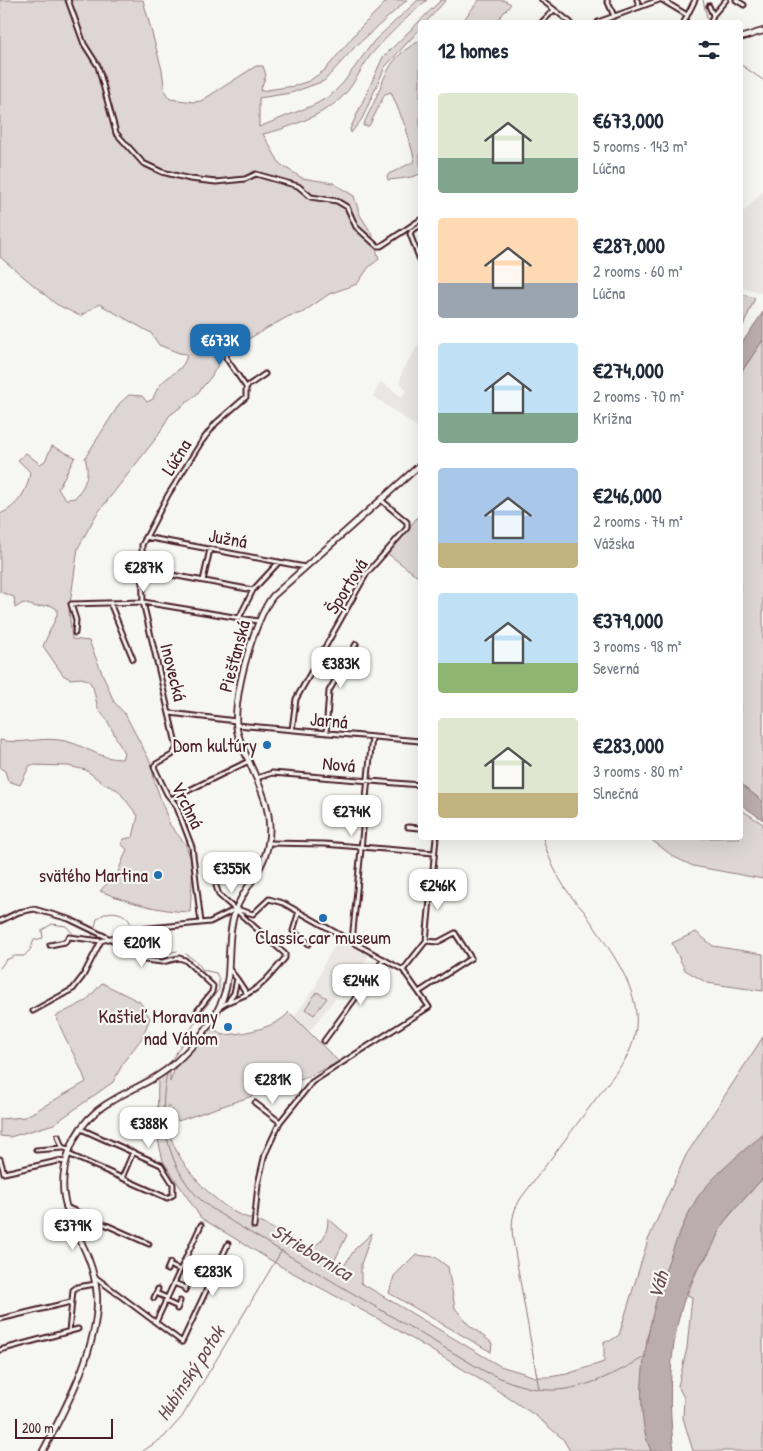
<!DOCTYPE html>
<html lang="en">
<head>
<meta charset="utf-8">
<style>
	body { margin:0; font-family:"Patrick Hand",sans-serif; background:#f2f2f3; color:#1f2937; height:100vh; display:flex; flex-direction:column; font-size:19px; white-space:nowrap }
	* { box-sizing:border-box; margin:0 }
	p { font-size:16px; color:#747a83 }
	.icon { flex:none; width:28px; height:28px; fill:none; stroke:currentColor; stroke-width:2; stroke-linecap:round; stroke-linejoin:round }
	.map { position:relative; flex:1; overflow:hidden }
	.sheet { position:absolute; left:418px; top:20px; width:325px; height:820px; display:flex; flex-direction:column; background:#fff; border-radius:5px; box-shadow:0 5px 20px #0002 }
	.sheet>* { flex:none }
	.scale { position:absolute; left:15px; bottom:12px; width:98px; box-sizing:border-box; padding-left:5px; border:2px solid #4a1f2b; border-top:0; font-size:14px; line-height:18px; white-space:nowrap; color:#4a1f2b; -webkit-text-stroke:4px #f6f6f2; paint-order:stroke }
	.price { position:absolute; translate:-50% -42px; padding:0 11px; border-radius:10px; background:#fff; color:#222; font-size:16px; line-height:32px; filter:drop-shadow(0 1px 2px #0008) }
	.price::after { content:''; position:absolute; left:50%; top:30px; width:15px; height:11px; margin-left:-8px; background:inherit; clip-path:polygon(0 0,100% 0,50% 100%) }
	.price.active { background:#1f6fb2; color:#fff }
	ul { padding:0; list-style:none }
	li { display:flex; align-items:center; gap:15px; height:125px; padding:0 20px }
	li span { display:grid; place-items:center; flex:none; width:140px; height:100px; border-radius:5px; color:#555 }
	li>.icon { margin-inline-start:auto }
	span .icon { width:60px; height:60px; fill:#fffc; stroke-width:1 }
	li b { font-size:21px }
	h2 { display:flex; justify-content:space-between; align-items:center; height:60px; padding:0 20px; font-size:21px }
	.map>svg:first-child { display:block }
	.built { fill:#e9e6e3 }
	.green { fill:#ddd6d5; stroke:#947a80 }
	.water { fill:#bbadae; stroke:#8e747a }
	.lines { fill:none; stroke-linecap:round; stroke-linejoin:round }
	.stream { stroke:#8e747a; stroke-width:1 }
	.street-casing { stroke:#4a1f2b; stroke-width:7 }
	.secondary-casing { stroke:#4a1f2b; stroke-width:8 }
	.street { stroke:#f6f6f2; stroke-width:3 }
	.secondary { stroke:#f6f6f2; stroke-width:4.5 }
	.poi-dot { fill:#1f6fb2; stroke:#f6f6f2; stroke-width:2 }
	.labels { text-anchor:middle; stroke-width:4.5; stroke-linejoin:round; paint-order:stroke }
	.street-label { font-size:19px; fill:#4a1f2b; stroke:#f6f6f2 }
	.poi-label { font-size:19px; fill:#4a1f2b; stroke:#f6f6f2; text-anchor:end }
	.water-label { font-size:20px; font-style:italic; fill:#6c4a52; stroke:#f6f6f2 }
</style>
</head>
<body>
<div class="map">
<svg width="763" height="1451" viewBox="0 0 763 1451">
	<rect width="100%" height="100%" fill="#f6f6f2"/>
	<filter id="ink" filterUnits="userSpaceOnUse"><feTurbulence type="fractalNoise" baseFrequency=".02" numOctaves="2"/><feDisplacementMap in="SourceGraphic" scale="10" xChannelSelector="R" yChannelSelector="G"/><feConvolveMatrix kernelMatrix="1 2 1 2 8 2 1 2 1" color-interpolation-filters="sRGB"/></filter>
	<g filter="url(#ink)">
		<path class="built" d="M763 191V289L761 293 740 286V207L745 211Z
			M420 342V429L373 396 381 382 402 397 406 390 400 382 402 372Z
			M339 937 369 955 346 992H340L309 1032 294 1017 316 986 323 966Z"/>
		<path class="green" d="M0 0H143L162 70 165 92 170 99 194 102 201 101 256 66H263L266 75 260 91 294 86 309 81 325 70 361 27 388 0H407L355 47 324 81 291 93 259 98V127L314 105 330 96 343 83 374 41 418 0H427C407 17 387 36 370 56 360 70 352 89 339 100 320 116 287 129 263 134L280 164 302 178 333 183 354 196 360 215 372 234 379 259 369 267 357 284 329 294 302 313 289 316 225 352 211 377 195 396 169 416 157 437 96 515 78 548 69 611 72 639 89 641 114 702 125 714 152 765 154 780 170 825 186 845 193 866 190 912C159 911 130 903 100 891L118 872 127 849 121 844 124 839 133 837 138 816 118 790 104 784 86 770 68 766 30 765 20 785 8 781 5 771 0 768V740C22 745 37 737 59 740 81 742 99 760 122 759L124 753 107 720 98 709 93 687 88 680 81 678 70 679 63 675 43 646 57 615V609L50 605 37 607 23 603 15 608 14 597 0 592V514C17 507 28 491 30 472L18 460 26 453 40 464 45 461 52 446 75 457 58 489 66 499 75 498C86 484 90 475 85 458L120 403 129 395 142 396 147 402 153 399C161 372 183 377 187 354L179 353 159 345 151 333 99 304 80 316 56 304 0 257Z
			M441 0H446L426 22H420V29L385 67 362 119 351 133 350 129 353 123 383 57Z
			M479 0H503L511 4 496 22H462Z
			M420 41V174C412 178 398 179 388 180L387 175 415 161 406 128 391 92 385 94 369 126H363C367 116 372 107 376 98 387 70 392 55 420 41Z
			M740 294 755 298 740 333Z
			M763 340V802L740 783V374Z
			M420 514V578L388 554Z
			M740 809 763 824V879L693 866 674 857 649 838H740Z
			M696 932 713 946 763 954V991L707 983 685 970 672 943Z
			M102 983 140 1002 150 1018 142 1038 125 1060 113 1082 54 1124 10 1137 0 1136V1119L25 1117 86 1082C78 1059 64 1039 56 1016L86 1001Z
			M317 992 327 998 314 1015 305 1009Z
			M289 1012 339 1062 303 1079 178 1121 168 1105C159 1145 204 1195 236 1213 246 1218 258 1220 268 1226 280 1232 299 1249 313 1246 325 1242 328 1229 328 1218L347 1235 333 1264 342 1269 355 1249 372 1233 361 1264V1283L500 1366 520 1372 535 1377H549L567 1374 604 1362V1341H610L619 1335 648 1240 686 1155 763 1037V1135L712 1182 698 1197 682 1230 647 1337 643 1403 645 1432 651 1451H570L563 1439 536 1416 489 1385 391 1326 282 1267 201 1218 163 1161 157 1135 158 1078 170 1071V1082L175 1068 210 1026 223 1035C242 1034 277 1028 289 1012Z
			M763 1178V1451H693L683 1418 684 1398 678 1386 687 1348 692 1297 687 1295 698 1268 708 1255 723 1223Z
			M415 1255 435 1257 448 1267 455 1308 468 1324 492 1343 491 1352 389 1293 394 1276Z"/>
		<path class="water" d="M763 312V340L740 374V346Z
			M740 783 763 802V820L740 804Z
			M763 1135V1178C750 1193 736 1206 725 1221 717 1231 715 1246 707 1255 669 1305 666 1390 674 1451H651C623 1389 663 1255 697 1198 709 1180 745 1148 763 1135Z"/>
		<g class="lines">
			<path class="stream" d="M703 0 708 22
				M740 64 763 80
				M186 954 194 960
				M0 968 6 960 15 956H24L30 950 34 940 43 938 42 930 52 924 66 926 75 936 92 937 97 919C104 913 110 911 118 913 138 918 130 942 143 951 151 957 167 953 177 951
				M170 1063 199 1016 219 989V979L216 973 203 970 196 961
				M168 1070C157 1111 166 1164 197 1196 207 1207 221 1214 234 1223L484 1371C504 1380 525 1389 547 1390 580 1392 618 1373 646 1356
				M539 1389 513 1240C511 1223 512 1212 521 1198L623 1063C659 1007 614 958 584 911 565 893 549 863 543 838
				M143 1451 164 1437 182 1417 282 1250"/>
			<defs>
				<path id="street" d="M68 0 84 44 98 66 116 133 143 163 162 172 190 179 216 182 245 179 256 174 298 186 311 197 337 201 347 207 356 227 377 246H381L420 220
					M542 0 570 22
					M607 0 614 16
					M637 0 640 7
					M662 0 687 15
					M736 0 744 5
					M709 6 713 15
					M542 22 554 10
					M598 22 659 0
					M684 22 695 0
					M711 22 713 15 726 0
					M420 226 412 230 410 234 420 260
					M246 387 265 374
					M145 537 305 567
					M172 575 163 574 161 569 167 568 172 575 253 590
					M203 581 210 549
					M110 603 133 659
					M239 618 253 590 279 562
					M75 633 76 620 71 604 143 602 258 621
					M170 713 236 721
					M236 725 420 741
					M292 730 296 699 351 601 367 573 407 528V522L381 500
					M326 733 329 691 356 644
					M257 778 272 773 420 785
					M171 799 249 761
					M336 805 365 808
					M408 827 420 828
					M269 843 324 844 434 853
					M216 886 219 895 285 954V958C274 971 263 986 247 994 237 999 228 1000 219 1008
					M236 909 253 914 269 899 283 903 403 970 429 1007 312 1082 280 1122 265 1154 258 1184 254 1226
					M299 911 293 931 309 944
					M0 921 19 912 34 909 69 919 125 946 145 960 162 962 179 958 185 960 213 986 212 992 194 1015
					M201 923 192 847 176 805 167 794 154 767 156 764 172 755 177 748 143 602 142 545 168 495 202 441 216 423 246 397V387L226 358 227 352 233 349
					M352 941 372 737
					M50 945 65 942 69 937 101 941 141 929 210 922 236 909
					M403 970 426 941 436 838
					M237 979 247 994
					M419 992 471 958 455 933 438 942 426 941
					M229 1000 234 993 237 979 229 969
					M33 1011 73 989 83 976 101 941
					M324 1041 384 959
					M255 1103 280 1122
					M58 1136 62 1147 70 1150
					M36 1150 63 1148
					M68 1154 167 1198 173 1195V1184L161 1165 81 1129
					M0 1159 4 1173 58 1161 66 1162
					M122 1178 133 1152
					M66 1207 149 1244
					M169 1265 180 1270
					M167 1270 170 1263
					M95 1277 182 1342 228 1244
					M174 1283 186 1288
					M185 1290 189 1281
					M156 1293 167 1298
					M154 1298 158 1289
					M165 1301 178 1307
					M177 1309 180 1301
					M0 1319 71 1302
					M156 1322 201 1225
					M69 1332 73 1290 77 1287 96 1284
					M0 1350 78 1329"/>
				<path id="secondary" d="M740 38 763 31
					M43 1451C66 1408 104 1337 96 1287 88 1232 47 1212 70 1149 90 1095 140 1095 176 1062 200 1040 225 1009 228 976 230 954 228 931 236 909 245 886 264 870 268 844 276 803 250 772 238 734 229 706 254 619 273 596L420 465"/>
			</defs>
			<use href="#street" class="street-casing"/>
			<use href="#secondary" class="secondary-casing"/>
			<use href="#street" class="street"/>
			<use href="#secondary" class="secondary"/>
		</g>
	</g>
	<g class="poi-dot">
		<circle cx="267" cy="745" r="5"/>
		<circle cx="158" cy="875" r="5"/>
		<circle cx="323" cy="918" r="5"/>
		<circle cx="228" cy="1027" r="5"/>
	</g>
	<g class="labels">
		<g class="street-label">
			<text transform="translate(176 457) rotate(-58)" y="7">Lúčna</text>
			<text transform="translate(228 538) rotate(10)" y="7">Južná</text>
			<text transform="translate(346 586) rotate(-58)" y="7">Športová</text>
			<text transform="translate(234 656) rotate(-75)" y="7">Piešťanská</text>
			<text transform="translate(174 672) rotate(76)" y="7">Inovecká</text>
			<text transform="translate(329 720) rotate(5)" y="7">Jarná</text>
			<text transform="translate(339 764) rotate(5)" y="7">Nová</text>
			<text transform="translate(188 805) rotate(64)" y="7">Vrchná</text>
		</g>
		<g class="poi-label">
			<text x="257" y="752">Dom kultúry</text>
			<text x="148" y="882">svätého Martina</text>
			<text x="323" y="944" text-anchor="middle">Classic car museum</text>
			<text x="218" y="1023">Kaštieľ Moravany<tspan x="218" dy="22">nad Váhom</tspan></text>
		</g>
		<g class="water-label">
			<text transform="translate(312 1252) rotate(31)" y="7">Striebornica</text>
			<text transform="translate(658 1285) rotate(-73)" y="7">Váh</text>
			<text transform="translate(190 1373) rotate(-57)" y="7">Hubinský potok</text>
		</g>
	</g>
</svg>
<div class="scale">200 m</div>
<b class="price active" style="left:220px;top:366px">€673K</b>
<b class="price" style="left:144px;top:593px">€287K</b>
<b class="price" style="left:341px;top:689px">€383K</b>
<b class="price" style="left:352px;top:837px">€274K</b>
<b class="price" style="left:232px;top:894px">€355K</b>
<b class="price" style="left:438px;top:911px">€246K</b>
<b class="price" style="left:142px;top:968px">€201K</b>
<b class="price" style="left:361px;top:1006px">€244K</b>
<b class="price" style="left:273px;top:1105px">€281K</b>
<b class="price" style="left:149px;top:1149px">€388K</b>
<b class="price" style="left:73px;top:1251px">€379K</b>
<b class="price" style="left:213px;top:1297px">€283K</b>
<section class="sheet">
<h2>12 homes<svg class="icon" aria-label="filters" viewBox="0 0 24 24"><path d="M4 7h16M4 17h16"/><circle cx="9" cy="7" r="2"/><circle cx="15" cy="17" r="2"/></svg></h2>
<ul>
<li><span style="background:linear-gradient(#dfe7d0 65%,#7fa58c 0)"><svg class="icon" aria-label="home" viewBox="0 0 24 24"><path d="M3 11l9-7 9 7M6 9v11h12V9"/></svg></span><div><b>€673,000</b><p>5 rooms · 143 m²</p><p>Lúčna</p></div></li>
<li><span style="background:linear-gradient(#ffd9b3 65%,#9aa5b1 0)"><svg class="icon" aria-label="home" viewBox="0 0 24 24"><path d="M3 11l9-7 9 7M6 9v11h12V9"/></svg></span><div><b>€287,000</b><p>2 rooms · 60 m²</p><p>Lúčna</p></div></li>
<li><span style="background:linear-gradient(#bfe0f5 70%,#7fa58c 0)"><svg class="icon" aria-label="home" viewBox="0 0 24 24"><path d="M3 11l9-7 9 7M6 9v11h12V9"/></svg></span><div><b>€274,000</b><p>2 rooms · 70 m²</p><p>Krížna</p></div></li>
<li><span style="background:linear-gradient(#a9c7e8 75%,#c2b280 0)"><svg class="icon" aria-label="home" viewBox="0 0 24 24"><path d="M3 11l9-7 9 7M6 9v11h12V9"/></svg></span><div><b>€246,000</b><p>2 rooms · 74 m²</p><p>Vážska</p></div></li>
<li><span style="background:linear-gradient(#bfe0f5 70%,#8fb573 0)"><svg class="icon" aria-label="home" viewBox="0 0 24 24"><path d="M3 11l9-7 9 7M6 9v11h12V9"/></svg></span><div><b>€379,000</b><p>3 rooms · 98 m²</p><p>Severná</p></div></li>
<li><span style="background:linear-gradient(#dfe7d0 75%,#c2b280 0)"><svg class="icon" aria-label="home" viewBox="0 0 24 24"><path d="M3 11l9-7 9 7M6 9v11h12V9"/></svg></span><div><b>€283,000</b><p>3 rooms · 80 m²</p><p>Slnečná</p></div></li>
</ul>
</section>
</div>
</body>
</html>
